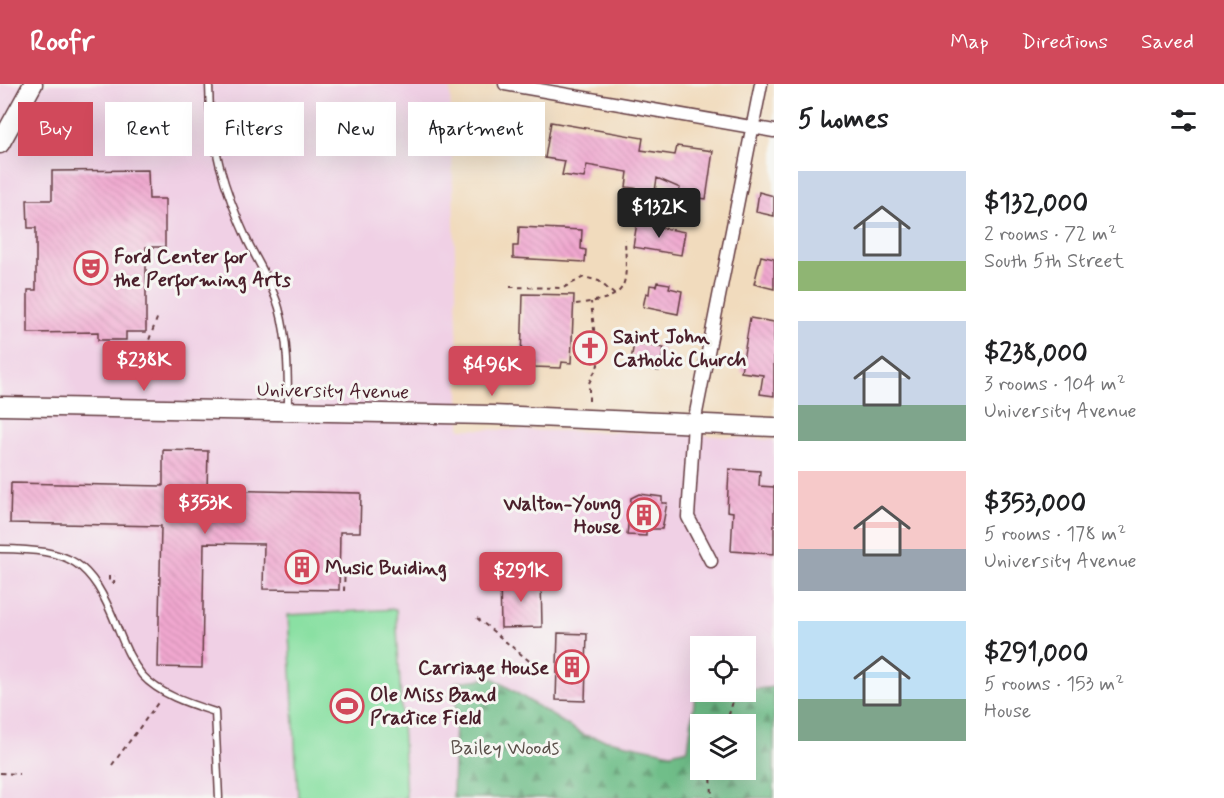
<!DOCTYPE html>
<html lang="en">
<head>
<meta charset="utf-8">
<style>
	body { margin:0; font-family:Mynerve,sans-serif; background:#f2f2f2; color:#202124; height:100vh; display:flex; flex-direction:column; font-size:22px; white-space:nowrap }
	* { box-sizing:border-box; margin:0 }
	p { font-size:20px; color:#757577 }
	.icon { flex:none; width:33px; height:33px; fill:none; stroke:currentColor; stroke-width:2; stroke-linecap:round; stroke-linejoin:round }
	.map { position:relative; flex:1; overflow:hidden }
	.panel { display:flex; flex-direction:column; background:#fff; width:450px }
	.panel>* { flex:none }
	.banner { position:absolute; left:18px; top:18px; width:570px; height:54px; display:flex; gap:12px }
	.buttons { position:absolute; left:690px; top:552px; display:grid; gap:12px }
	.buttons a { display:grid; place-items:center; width:66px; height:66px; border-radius:0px; background:#fff; box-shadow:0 6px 24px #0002; font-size:30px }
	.price { position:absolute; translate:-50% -51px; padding:0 14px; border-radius:6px; background:#d1495b; color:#fff; font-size:20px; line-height:39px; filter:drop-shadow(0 2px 3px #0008) }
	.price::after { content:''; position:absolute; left:50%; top:36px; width:18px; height:14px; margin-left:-9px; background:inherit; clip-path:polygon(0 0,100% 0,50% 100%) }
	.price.active { background:#222; color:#fff }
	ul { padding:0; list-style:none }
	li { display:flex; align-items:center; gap:18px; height:150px; padding:0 24px }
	li span { display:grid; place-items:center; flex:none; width:168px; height:120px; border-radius:0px; color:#555 }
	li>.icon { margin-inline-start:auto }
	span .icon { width:72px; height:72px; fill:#fffc; stroke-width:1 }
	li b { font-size:26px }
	h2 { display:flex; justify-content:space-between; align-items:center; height:72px; padding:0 24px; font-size:26px }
	.chip { padding:0 21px; border-radius:0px; background:#fff; box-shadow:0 6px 24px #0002; font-size:21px; line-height:54px }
	.chip.active { background:#d1495b; color:#fff }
	header { display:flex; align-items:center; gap:36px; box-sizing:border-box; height:84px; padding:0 30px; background:#d1495b; color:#fff }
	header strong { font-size:28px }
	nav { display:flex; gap:33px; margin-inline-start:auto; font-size:21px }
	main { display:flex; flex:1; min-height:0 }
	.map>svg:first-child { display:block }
	.built { fill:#f0d0e5 }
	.forest { fill:url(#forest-firs); stroke:#5c6e5a; stroke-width:1.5; fill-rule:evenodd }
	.green { fill:#8ae0a3; stroke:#6a8067; stroke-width:1.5 }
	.building { fill:url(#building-back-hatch) }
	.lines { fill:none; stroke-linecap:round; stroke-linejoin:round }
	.lane-casing { stroke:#633b41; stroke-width:9 }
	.street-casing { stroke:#633b41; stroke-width:15 }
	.secondary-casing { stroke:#633b41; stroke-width:21 }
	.path { stroke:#633b41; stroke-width:2; stroke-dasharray:4.5 4.5; stroke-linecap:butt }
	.lane { stroke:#fff; stroke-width:6 }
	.street { stroke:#fff; stroke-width:12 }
	.secondary { stroke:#fff; stroke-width:18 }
	.labels { text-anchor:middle; stroke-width:6; stroke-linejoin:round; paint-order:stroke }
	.poi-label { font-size:20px; font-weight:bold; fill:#4a1f2b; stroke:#f6f6f2; text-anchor:start }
	.street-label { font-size:20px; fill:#4a1f2b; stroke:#f6f6f2 }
	.park-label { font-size:20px; fill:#5a4f49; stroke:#f6f6f2 }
</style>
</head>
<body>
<header>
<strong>Roofr</strong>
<nav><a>Map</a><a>Directions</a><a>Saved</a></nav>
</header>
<main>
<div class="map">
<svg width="774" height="714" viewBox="0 0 774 714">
	<defs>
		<pattern id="forest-firs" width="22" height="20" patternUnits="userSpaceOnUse" patternTransform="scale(1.5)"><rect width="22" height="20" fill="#6fbe89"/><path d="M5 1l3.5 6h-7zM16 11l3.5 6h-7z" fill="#5d9a70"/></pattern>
		<pattern id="building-back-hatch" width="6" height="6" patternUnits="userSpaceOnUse" patternTransform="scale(1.5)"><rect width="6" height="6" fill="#f0a7cf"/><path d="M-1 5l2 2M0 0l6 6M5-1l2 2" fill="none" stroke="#cf8fb2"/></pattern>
	</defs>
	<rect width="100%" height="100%" fill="#f6f6f2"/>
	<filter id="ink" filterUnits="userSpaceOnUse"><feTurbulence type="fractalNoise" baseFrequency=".0167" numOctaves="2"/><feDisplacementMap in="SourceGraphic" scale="12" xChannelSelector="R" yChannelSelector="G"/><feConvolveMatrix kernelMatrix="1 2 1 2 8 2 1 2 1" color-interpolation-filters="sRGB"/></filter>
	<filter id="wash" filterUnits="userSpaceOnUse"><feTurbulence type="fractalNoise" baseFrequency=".008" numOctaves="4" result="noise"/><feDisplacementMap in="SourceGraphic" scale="24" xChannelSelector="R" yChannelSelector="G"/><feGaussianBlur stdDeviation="1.35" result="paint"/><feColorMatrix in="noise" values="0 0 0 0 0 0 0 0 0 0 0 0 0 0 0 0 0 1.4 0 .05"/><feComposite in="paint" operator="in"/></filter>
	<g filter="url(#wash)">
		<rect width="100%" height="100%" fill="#f1dbbd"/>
		<path class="built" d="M0 0H450L460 345 670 349 774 356V603L746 606V562H700V608H733L695 612 688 665 671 669 583 651 493 594 456 598 453 714H0Z"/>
		<path class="forest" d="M493 594 583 651 671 669 688 665 695 612 774 603V714H453L456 598ZM700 640H746V686H700Z"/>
		<path class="green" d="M396 525 406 714H298L288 531Z"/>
		<g id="blocks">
			<path class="building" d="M551 38 643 54 641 66 675 71 677 62 713 67 706 115 679 111 680 104 657 94 655 107 626 103 628 88 587 81 584 94 562 91 565 77 545 74Z
				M148 86 149 115H165V163H146V248H126V256H98V248L28 249V206H36V144H28L27 116H52V87Z
				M759 108 774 112V132L756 128Z
				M637 139 685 148 681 171 633 163Z
				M519 143 582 146 581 165 586 166 585 178 513 174V162H518Z
				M761 172 774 175V205L754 200Z
				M657 198 670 200 669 204 682 207 678 230 643 223 646 209 649 210 650 201 656 202Z
				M523 210 574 211 571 279 562 278 561 284 534 283V277H521Z
				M750 234 774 238V312L760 310 763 291 741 288Z
				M634 259 664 264 659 287 630 282Z
				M163 366 208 367 207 406 361 409 360 448H340L339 506 263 505 264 460 204 459 202 584 158 583 161 442 10 439 11 399 163 402Z
				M729 385 760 387 759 402 774 403V470L731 467 733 428 727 427Z
				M639 410 662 413V419H667L662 445H646V452L627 451 631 414Z
				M541 494 542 543 501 544 500 495Z
				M558 549 587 550 585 617 556 616Z"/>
		</g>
	</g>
	<g filter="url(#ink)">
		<use href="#blocks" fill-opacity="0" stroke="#633b41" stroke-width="1.5"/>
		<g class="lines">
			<defs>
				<path id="lane" d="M209 0C209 57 224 106 248 158 259 180 272 200 279 224 288 256 288 291 288 324
					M0 465C72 466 90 475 117 543 124 560 130 576 142 591 160 611 190 620 215 628L219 714"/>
				<path id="street" d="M505 0 774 47
					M711 477 688 433 694 339 761 0"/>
				<path id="secondary" d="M0 60 33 0
					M0 322 492 331 774 343"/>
			</defs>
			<use href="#lane" class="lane-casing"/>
			<use href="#street" class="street-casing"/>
			<use href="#secondary" class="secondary-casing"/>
			<path class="path" d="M510 203 563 204 584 193 599 197 615 211
				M576 220C630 213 627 206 625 155
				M146 264 158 232
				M589 317V299L598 281 591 218
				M109 492V498L114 499 115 492
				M344 507 345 482
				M477 534 539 585
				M726 640 736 608
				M112 681 160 616
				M711 686 712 714
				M0 689 19 690"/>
			<use href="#lane" class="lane"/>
			<use href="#street" class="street"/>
			<use href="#secondary" class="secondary"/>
		</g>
	</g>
	<defs>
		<symbol id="theatre-ring" viewBox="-11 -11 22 22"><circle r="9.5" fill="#f6f6f2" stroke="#d1495b" stroke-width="1.5"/><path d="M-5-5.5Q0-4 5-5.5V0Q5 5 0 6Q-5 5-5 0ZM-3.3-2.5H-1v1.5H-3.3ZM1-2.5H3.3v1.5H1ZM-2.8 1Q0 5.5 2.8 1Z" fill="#d1495b"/></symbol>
		<symbol id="church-ring" viewBox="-11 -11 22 22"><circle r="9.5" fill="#f6f6f2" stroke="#d1495b" stroke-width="1.5"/><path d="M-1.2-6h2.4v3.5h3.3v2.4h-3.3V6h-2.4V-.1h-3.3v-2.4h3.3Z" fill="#d1495b"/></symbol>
		<symbol id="building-ring" viewBox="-11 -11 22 22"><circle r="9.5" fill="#f6f6f2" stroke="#d1495b" stroke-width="1.5"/><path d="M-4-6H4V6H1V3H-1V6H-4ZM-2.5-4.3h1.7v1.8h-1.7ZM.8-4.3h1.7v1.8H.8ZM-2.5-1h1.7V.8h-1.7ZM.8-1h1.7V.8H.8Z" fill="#d1495b"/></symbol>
		<symbol id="stadium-ring" viewBox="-11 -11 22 22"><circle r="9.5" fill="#f6f6f2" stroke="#d1495b" stroke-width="1.5"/><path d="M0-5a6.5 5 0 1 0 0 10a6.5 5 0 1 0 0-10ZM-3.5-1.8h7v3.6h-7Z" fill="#d1495b"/></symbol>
	</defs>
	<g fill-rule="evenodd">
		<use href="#theatre-ring" x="72" y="165" width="38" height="38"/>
		<use href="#church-ring" x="571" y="245" width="38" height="38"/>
		<use href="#building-ring" x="625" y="412" width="38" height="38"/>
		<use href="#building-ring" x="283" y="464" width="38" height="38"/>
		<use href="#building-ring" x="553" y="564" width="38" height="38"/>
		<use href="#stadium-ring" x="328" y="603" width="38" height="38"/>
	</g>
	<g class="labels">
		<g class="poi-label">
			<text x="114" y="179">Ford Center for<tspan x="114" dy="23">the Performing Arts</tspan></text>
			<text x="613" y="259">Saint John<tspan x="613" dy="23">Catholic Church</tspan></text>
			<text x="621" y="426" text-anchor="end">Walton-Young<tspan x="621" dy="23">House</tspan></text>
			<text x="325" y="490">Music Buiding</text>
			<text x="549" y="590" text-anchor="end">Carriage House</text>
			<text x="370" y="617">Ole Miss Band<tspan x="370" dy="23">Practice Field</tspan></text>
		</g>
		<g class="street-label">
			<text transform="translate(333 306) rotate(1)" y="7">University Avenue</text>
		</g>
		<g class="park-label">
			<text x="505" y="670">Bailey Woods</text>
		</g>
	</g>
</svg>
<div class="buttons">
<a><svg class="icon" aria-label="locate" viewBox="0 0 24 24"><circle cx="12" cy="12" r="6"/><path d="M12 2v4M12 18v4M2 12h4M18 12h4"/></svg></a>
<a><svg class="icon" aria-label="layers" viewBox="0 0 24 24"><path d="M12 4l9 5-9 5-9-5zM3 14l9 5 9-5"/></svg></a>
</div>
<b class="price active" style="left:659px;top:155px">$132K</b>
<b class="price" style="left:144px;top:308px">$238K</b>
<b class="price" style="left:492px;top:313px">$496K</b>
<b class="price" style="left:205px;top:451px">$353K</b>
<b class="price" style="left:521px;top:519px">$291K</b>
<div class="banner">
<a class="chip active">Buy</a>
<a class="chip">Rent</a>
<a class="chip">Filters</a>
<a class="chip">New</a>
<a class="chip">Apartment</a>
</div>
</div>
<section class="panel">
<h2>5 homes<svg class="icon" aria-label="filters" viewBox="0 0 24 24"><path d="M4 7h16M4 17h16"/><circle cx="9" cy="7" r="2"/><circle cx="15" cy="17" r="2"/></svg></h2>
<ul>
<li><span style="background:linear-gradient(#c9d6e8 75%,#8fb573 0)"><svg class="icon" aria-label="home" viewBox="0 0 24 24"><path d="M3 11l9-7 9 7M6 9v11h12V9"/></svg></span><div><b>$132,000</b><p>2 rooms · 72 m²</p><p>South 5th Street</p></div></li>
<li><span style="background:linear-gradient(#c9d6e8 70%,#7fa58c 0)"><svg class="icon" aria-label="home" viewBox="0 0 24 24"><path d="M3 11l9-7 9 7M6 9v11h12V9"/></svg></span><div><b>$238,000</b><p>3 rooms · 104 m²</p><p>University Avenue</p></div></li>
<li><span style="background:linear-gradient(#f6c9c9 65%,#9aa5b1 0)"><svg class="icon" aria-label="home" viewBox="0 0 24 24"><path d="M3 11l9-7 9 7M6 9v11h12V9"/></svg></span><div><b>$353,000</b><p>5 rooms · 178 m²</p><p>University Avenue</p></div></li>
<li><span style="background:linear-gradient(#bfe0f5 65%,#7fa58c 0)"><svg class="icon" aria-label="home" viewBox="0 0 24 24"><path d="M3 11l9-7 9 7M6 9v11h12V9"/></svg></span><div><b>$291,000</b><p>5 rooms · 153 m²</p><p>House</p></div></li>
</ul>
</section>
</main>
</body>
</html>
